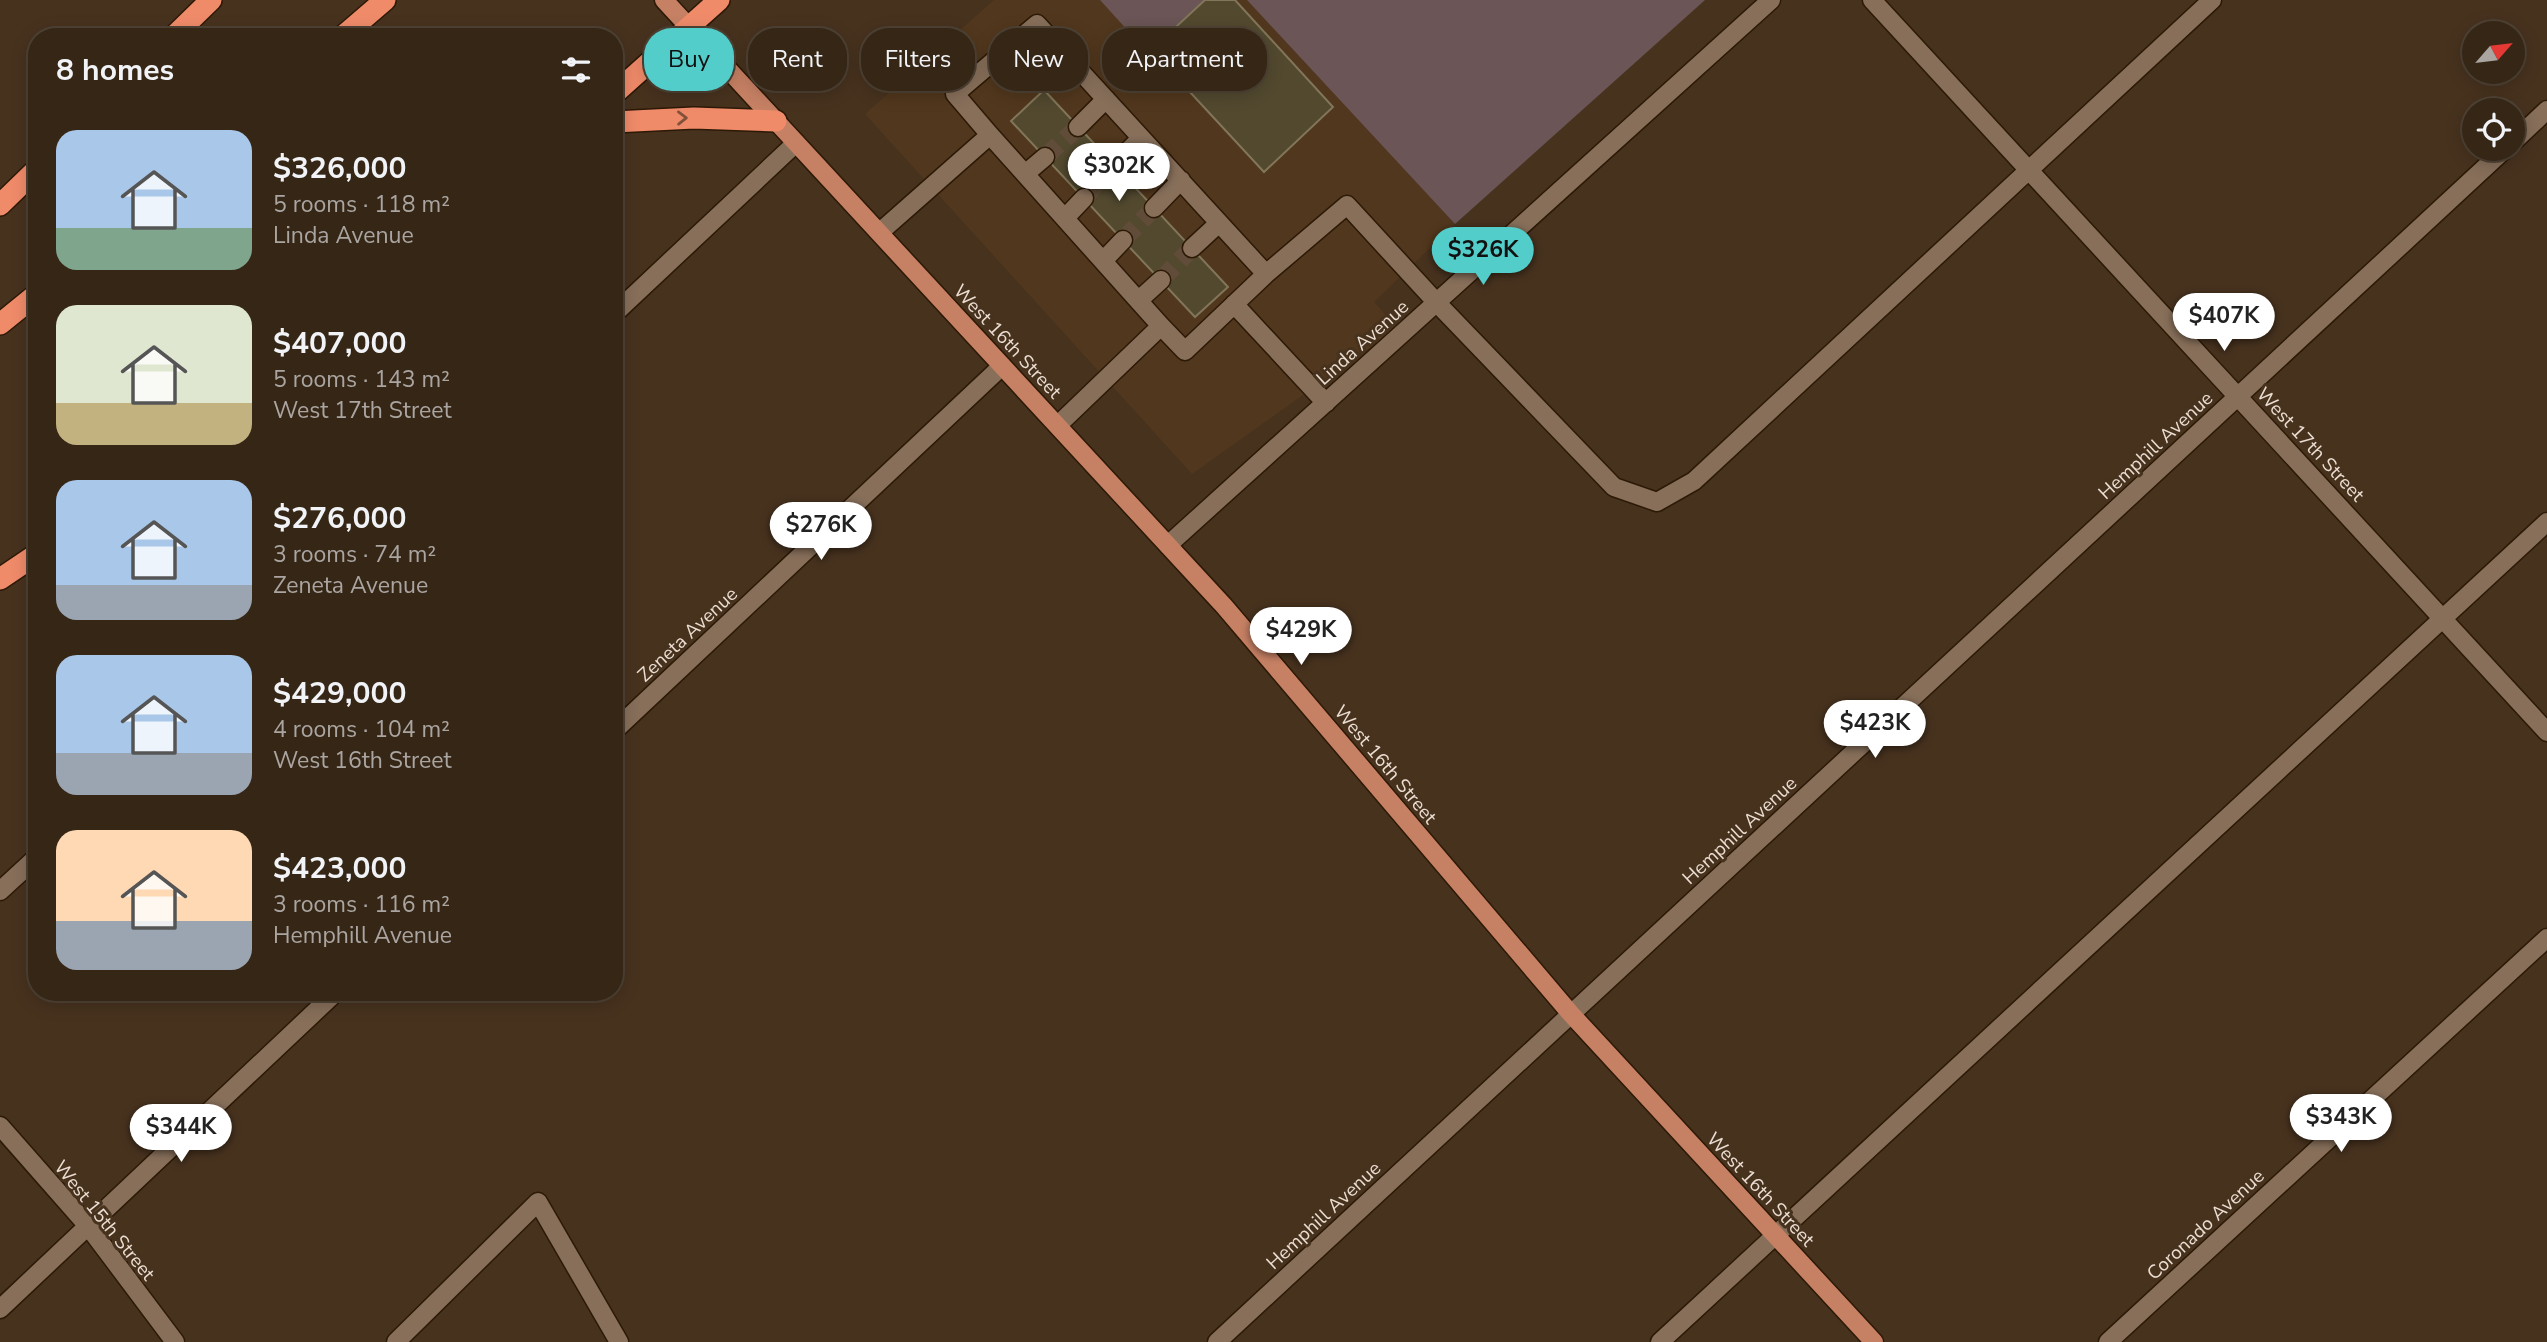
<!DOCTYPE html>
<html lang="en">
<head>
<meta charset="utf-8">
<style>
	body { margin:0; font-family:"Nunito Sans",sans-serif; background:#403223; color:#f1f3f6; height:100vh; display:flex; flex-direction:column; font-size:26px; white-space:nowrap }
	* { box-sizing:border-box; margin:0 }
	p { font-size:23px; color:#aaa5a1 }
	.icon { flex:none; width:38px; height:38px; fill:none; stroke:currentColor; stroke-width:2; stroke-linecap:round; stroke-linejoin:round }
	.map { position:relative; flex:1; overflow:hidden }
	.panel { position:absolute; left:28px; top:28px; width:595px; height:973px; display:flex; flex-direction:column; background:#352616; border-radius:28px; box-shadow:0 4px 18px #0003,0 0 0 2px #4f4335 }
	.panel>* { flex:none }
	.hud { position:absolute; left:644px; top:28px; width:665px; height:63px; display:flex; gap:14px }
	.needle { width:46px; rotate:62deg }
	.tools { position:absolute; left:2462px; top:21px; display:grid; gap:14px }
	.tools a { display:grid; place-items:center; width:63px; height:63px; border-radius:50%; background:#352616; box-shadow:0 4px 18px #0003,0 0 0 2px #4f4335; font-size:35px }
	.price { position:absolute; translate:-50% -60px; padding:0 16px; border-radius:24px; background:#fff; color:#222; font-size:23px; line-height:46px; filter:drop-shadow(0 2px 4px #0008) }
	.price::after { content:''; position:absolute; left:50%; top:42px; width:21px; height:16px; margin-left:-10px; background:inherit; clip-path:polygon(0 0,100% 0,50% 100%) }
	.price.selected { background:#53cdc9; color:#111 }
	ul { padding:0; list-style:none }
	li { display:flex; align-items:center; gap:21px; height:175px; padding:0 28px }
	li span { display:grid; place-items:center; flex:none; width:196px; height:140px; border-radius:21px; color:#555 }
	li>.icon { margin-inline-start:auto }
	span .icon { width:84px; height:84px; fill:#fffc; stroke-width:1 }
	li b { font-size:30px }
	h2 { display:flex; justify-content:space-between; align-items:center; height:84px; padding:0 28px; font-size:30px }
	.chip { padding:0 24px; border-radius:28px; background:#352616; box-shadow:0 4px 18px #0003,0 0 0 2px #4f4335; font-size:24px; line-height:63px }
	.chip.selected { background:#53cdc9; color:#111 }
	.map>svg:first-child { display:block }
	.built { fill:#51371d }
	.green { fill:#6b5556 }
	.building { fill:#52492f; stroke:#817659; stroke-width:2 }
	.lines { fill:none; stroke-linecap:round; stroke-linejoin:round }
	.minor-tunnel { stroke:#604c39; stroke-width:18; stroke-dasharray:18 9; stroke-linecap:butt }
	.minor-casing { stroke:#2c1906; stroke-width:21 }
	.major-casing { stroke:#2c1906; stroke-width:21 }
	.highway-casing { stroke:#2c1906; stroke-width:24 }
	.minor { stroke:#876f5a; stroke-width:18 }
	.major { stroke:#c68064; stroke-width:18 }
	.highway { stroke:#f08b6a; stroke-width:21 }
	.oneway { stroke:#825139 }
	.labels { text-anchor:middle; stroke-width:6; stroke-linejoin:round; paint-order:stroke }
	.street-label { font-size:19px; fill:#ecded2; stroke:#47321e }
</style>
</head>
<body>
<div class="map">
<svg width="2547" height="1342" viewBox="0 0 2547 1342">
	<rect width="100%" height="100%" fill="#47321e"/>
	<path class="built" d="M994 0H1100L1148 53 1205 0H1247L1455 224 1374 302 1397 328 1192 474 865 114Z"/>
	<path class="green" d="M1100 0H1205L1148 53Z
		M1247 0H1705L1455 224Z"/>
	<path class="building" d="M1205 0H1235L1333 107 1264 172 1151 50Z
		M1044 90 1228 287 1195 317 1011 121Z"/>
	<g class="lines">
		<path class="minor-tunnel" d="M1045 157 1078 127
			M1084 198 1114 165
			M1123 240 1154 208
			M1161 280 1192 248"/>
		<defs>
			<path id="minor" d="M1872 0 2547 732
				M1078 127 1106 99
				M990 135 955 94 1037 24 1266 274 1185 351 1161 326
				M2513 142 2547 110
				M1114 165 1141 138
				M1025 174 1045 157
				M1154 208 1181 180
				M1065 218 1084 198
				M880 232 990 135 1161 326 1058 425
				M1192 248 1219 223
				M1103 261 1123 240
				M1266 274 1347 205 1437 303 1614 487 1657 502 1694 481 2212 0
				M1139 300 1161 280
				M1234 304 1326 403
				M614 314 796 143
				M1168 545 1771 0
				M614 731 1002 366
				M0 891 37 857
				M0 1126 88 1226 175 1342
				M0 1309 336 992
				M396 1342 538 1202 619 1342
				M1217 1342 2505 149
				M1660 1342 2547 522
				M2108 1342 2547 938"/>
			<path id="major" d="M664 0 1224 606 1571 1014 1874 1342"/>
			<path id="highway" d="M173 37 211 0
				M342 37 385 0
				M614 94 719 0
				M614 122 694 118 776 121
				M0 205 37 169
				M0 324 37 294
				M0 579 37 554"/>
		</defs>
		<use href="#minor" class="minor-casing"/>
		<use href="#major" class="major-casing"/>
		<use href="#highway" class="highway-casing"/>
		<use href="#minor" class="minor"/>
		<use href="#major" class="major"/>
		<use href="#highway" class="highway"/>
	</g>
	<defs><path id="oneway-chevron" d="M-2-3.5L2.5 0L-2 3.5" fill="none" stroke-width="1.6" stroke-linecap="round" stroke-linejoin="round" transform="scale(1.75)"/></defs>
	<use class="oneway" href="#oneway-chevron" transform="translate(682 118) rotate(-1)"/>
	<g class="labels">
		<g class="street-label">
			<text transform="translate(1008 341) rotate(47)" y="7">West 16th Street</text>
			<text transform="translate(1362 342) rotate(-42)" y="7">Linda Avenue</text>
			<text transform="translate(2311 444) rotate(47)" y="7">West 17th Street</text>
			<text transform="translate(2155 445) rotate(-43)" y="7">Hemphill Avenue</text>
			<text transform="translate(687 634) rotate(-43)" y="7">Zeneta Avenue</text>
			<text transform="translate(1386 764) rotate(50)" y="7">West 16th Street</text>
			<text transform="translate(1739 830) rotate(-43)" y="7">Hemphill Avenue</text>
			<text transform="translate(1761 1189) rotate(47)" y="7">West 16th Street</text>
			<text transform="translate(1323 1215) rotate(-43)" y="7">Hemphill Avenue</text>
			<text transform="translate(105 1220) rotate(51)" y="7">West 15th Street</text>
			<text transform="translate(2205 1224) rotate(-43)" y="7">Coronado Avenue</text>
		</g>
	</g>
</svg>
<div class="tools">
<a><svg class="needle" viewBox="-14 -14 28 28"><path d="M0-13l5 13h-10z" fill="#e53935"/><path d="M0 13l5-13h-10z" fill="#aaa5a1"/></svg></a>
<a><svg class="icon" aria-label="locate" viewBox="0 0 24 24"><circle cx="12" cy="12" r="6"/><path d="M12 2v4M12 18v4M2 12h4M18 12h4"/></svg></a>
</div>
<b class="price" style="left:1119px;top:203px">$302K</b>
<b class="price selected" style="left:1483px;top:287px">$326K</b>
<b class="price" style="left:2224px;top:353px">$407K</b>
<b class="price" style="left:821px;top:562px">$276K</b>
<b class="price" style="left:1301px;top:667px">$429K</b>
<b class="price" style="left:1875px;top:760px">$423K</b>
<b class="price" style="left:2341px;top:1154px">$343K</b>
<b class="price" style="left:181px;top:1164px">$344K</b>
<div class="hud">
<a class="chip selected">Buy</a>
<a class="chip">Rent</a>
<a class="chip">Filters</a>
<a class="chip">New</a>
<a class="chip">Apartment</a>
</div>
<section class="panel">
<h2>8 homes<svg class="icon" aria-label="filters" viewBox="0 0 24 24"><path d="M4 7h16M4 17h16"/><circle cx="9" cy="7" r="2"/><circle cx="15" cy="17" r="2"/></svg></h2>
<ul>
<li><span style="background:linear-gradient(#a9c7e8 70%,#7fa58c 0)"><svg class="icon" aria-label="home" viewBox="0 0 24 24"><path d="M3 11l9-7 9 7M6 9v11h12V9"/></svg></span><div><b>$326,000</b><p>5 rooms · 118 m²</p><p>Linda Avenue</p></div></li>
<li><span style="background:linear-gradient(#dfe7d0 70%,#c2b280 0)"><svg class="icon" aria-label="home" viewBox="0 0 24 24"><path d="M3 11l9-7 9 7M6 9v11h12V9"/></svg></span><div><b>$407,000</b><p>5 rooms · 143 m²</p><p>West 17th Street</p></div></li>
<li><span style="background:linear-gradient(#a9c7e8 75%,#9aa5b1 0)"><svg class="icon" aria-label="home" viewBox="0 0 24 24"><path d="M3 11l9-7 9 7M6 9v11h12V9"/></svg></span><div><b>$276,000</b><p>3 rooms · 74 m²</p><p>Zeneta Avenue</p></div></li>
<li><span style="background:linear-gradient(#a9c7e8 70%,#9aa5b1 0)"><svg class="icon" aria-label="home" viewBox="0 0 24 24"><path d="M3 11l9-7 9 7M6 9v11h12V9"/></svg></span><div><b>$429,000</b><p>4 rooms · 104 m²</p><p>West 16th Street</p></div></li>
<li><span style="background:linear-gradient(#ffd9b3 65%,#9aa5b1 0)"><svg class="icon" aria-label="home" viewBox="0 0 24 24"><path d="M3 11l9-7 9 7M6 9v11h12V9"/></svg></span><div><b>$423,000</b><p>3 rooms · 116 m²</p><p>Hemphill Avenue</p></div></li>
</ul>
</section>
</div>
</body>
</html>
